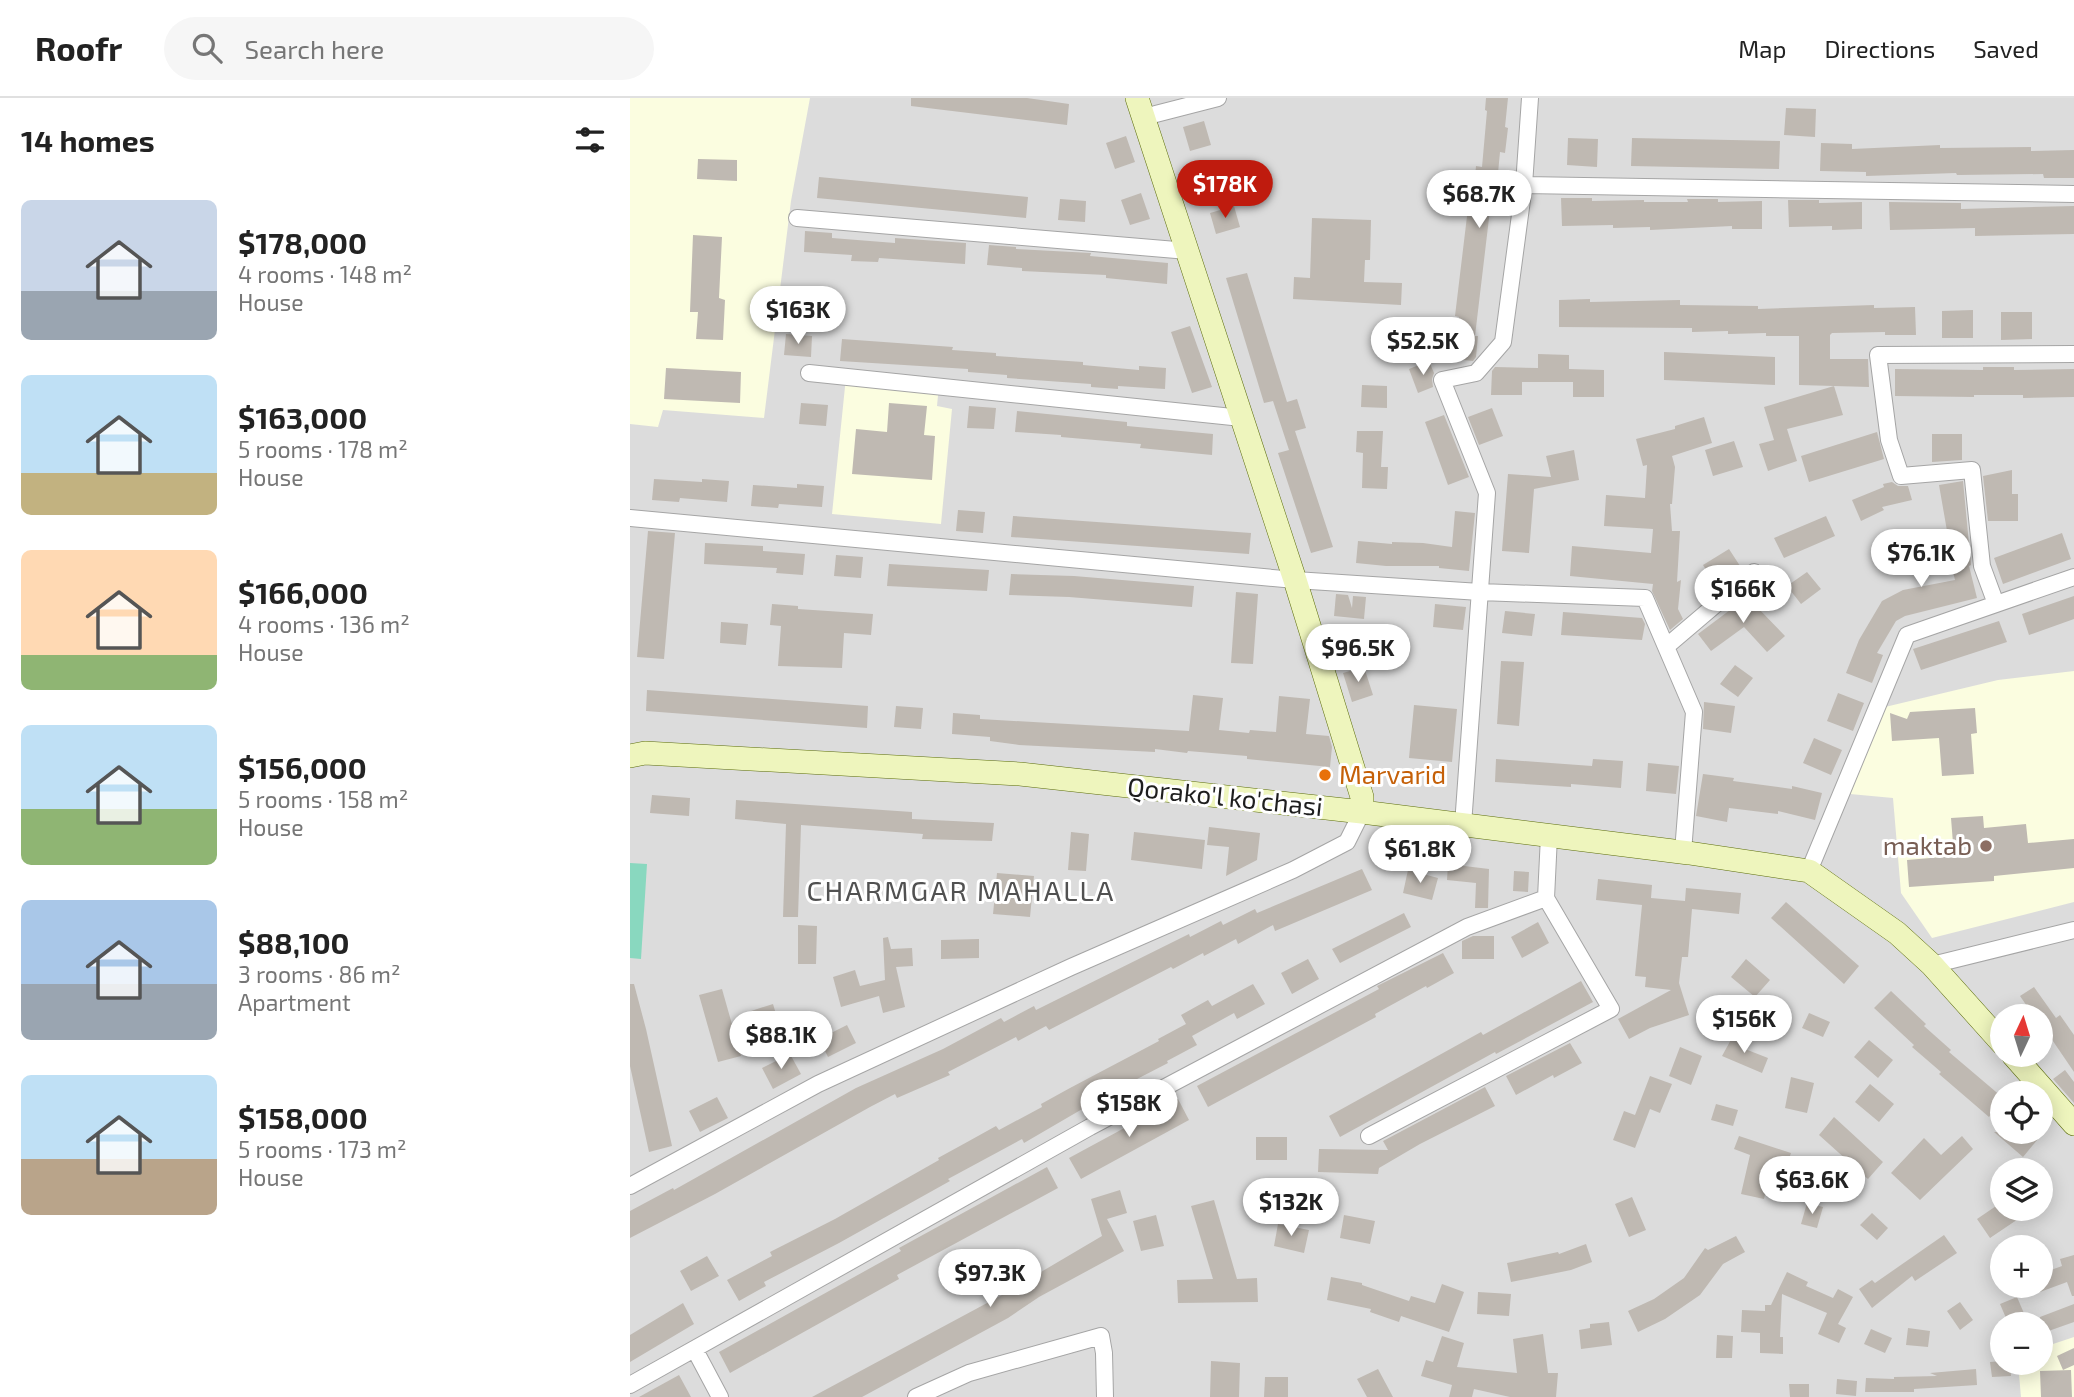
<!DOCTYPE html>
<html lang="en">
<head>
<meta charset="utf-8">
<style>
	body { margin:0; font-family:"Exo 2",sans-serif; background:#f6f6f6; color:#222; height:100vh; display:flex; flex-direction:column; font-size:26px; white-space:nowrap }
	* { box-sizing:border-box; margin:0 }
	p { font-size:23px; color:#767676 }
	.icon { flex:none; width:38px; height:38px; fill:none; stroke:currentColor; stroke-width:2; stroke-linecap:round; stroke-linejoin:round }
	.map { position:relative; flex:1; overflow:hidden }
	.drawer { display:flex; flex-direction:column; background:#fff; width:630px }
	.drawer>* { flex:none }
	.needle { width:46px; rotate:4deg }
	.buttons { position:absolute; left:1360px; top:906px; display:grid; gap:14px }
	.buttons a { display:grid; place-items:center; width:63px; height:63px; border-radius:50%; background:#fff; box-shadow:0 4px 18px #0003; font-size:35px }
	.price { position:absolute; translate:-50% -60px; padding:0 16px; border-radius:24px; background:#fff; color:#222; font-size:23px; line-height:46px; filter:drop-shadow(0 2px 4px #0008) }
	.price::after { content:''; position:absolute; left:50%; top:42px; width:21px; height:16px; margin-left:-10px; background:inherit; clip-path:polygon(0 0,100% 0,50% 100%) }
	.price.selected { background:#bf1b0e; color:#fff }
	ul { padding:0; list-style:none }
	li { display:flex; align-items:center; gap:21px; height:175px; padding:0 21px }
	li span { display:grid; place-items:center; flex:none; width:196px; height:140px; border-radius:10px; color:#555 }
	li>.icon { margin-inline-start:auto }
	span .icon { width:84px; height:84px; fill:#fffc; stroke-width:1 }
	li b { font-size:30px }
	h2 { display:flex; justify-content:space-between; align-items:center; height:84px; padding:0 21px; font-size:30px }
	header { display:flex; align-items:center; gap:42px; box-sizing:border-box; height:98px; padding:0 35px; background:#fff; border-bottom:2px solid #e0e0e0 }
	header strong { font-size:33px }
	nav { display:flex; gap:38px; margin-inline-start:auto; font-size:24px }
	.search { width:490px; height:63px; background:#f6f6f6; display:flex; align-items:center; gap:18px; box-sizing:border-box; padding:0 24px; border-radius:38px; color:#767676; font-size:26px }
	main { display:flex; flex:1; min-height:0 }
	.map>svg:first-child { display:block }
	.residential { fill:#dcdcdc; fill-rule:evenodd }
	.education { fill:#fbfde0 }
	.pitch { fill:#89d8bf }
	.building { fill:#bfb9b2 }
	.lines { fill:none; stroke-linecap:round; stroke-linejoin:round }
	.street-casing { stroke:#a5a5a5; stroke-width:18 }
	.secondary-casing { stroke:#5d6e0d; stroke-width:24 }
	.street { stroke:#fff; stroke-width:16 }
	.secondary { stroke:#eef5bd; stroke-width:23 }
	.food-dot { fill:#e8710a; stroke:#fff; stroke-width:2.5 }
	.education-dot { fill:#8d6e63; stroke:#fff; stroke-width:2.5 }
	.labels { text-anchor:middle; stroke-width:6; stroke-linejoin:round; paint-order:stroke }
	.food-label { font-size:26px; fill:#c56008; stroke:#fff; text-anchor:start }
	.street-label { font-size:26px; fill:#1e1e1e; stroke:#fff }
	.education-label { font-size:26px; fill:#785e54; stroke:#fff; text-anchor:end }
	.neighbourhood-label { font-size:28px; letter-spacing:2px; fill:#515151; stroke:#fff }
</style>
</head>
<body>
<header>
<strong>Roofr</strong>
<div class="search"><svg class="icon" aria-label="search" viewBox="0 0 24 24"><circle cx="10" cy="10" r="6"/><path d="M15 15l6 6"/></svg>Search here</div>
<nav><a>Map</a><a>Directions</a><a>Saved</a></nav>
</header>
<main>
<section class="drawer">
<h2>14 homes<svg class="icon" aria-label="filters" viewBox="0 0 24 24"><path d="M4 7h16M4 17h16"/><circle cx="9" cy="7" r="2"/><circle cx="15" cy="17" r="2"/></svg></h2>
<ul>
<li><span style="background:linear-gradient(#c9d6e8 65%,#9aa5b1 0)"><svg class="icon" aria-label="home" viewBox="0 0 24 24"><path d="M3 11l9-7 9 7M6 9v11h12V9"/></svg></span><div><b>$178,000</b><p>4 rooms · 148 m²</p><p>House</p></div></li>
<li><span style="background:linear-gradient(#bfe0f5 70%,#c2b280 0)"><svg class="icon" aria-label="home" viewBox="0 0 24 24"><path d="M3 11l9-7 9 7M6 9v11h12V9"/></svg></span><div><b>$163,000</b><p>5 rooms · 178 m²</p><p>House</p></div></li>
<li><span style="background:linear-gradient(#ffd9b3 75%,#8fb573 0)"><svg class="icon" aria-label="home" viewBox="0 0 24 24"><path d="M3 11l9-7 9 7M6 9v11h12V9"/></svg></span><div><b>$166,000</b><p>4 rooms · 136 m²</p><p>House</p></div></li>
<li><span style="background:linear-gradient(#bfe0f5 60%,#8fb573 0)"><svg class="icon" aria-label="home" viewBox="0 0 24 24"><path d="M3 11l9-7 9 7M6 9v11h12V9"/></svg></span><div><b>$156,000</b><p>5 rooms · 158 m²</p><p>House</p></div></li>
<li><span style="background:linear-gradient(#a9c7e8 60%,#9aa5b1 0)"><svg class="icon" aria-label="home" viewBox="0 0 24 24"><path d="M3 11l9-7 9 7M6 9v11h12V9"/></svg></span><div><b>$88,100</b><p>3 rooms · 86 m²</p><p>Apartment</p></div></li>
<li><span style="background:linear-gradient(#bfe0f5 60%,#b9a48a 0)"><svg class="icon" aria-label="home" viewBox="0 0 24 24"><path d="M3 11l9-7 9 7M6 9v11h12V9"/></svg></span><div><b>$158,000</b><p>5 rooms · 173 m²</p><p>House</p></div></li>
</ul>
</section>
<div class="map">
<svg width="1444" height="1299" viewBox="0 0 1444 1299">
	<rect width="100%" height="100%" fill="#efece5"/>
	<path class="residential" d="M0 0H1444V1299H0ZM1372 919H1410V957H1372ZM1372 996H1410V1034H1372ZM1372 1073H1410V1111H1372ZM1372 1150H1410V1188H1372ZM1372 1227H1410V1265H1372Z"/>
	<path class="education" d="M0 0H180L161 103 134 320 33 312 28 329 0 326Z
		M216 279 309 287 307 308 322 311 311 426 202 416Z
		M1444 573V804L1302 840 1271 795 1263 700 1220 696 1255 609 1368 582Z
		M1444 1239V1299H1391L1388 1265H1410L1411 1250Z"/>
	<path class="pitch" d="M0 765 17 766 11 861 0 860Z"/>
	<path class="building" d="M281 0H397L439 6 437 27 281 8Z
		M856 0H878L875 29 878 30 875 55 870 54 866 96 862 95 845 238H848L846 259 843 263 824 261 829 219 825 218 838 110 842 111 846 68 852 69 857 13 855 12Z
		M1156 10 1186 11 1185 39 1154 37Z
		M574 23 581 47 560 53 553 29Z
		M496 38 505 64 485 71 476 45Z
		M938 40 968 41 967 69 937 67Z
		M1002 40 1150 43 1149 71 1001 68Z
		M1191 45 1222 46V51L1310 47V50L1401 49V53L1444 52V80H1414L1413 76 1327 77 1326 75 1236 78V74L1190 73Z
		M68 61 107 62V83L67 81Z
		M189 79 398 99 396 120 187 100Z
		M511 95 520 121 500 127 491 102Z
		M931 100H962V103L1014 102V104H1058L1057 101H1088V104L1132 103V131H1102V128L1020 132V129L983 130V127L932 128Z
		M430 101 456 103 455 124 428 122Z
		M1158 102H1189V105L1232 104V131L1202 132V128L1159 129Z
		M1259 104 1331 105V111L1444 108V136L1345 138V130L1260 132Z
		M604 108 610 129 586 136 580 115Z
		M682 120 741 122 740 162H735L734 184 772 185 771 207 663 201 664 179 680 180Z
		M175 133 202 135V140L265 145V140L336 145 335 166 249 160 248 164 221 163 222 157 174 154Z
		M63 137 92 139 89 200 95 202 93 242 66 241 68 214H60Z
		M359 147 386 149V151L461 155 460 158 538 165 537 186 476 180V177L392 173V170L357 167Z
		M617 175 657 304 667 301 676 330 665 333 703 449 681 455 648 355 659 352 643 303 634 305 596 180Z
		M960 201V204L1050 202V207L1128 208V211L1244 207V210L1285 209 1286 237H1255V234L1202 235 1200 237V261H1238L1239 289 1169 287V238H1136V235L1098 236V233L1062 234V230L929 229V202Z
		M1343 212V240H1312V213Z
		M1371 214H1402V241L1371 242Z
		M560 228 582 289 562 295 541 234Z
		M156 236 182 238 181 259 154 257Z
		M212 241 323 249 322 252 366 255V258L453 264V267L509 272V268L536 270 535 291 488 288V291L461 289V286L377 280V277L338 274V271L210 263Z
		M1034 254 1145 259V287L1034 282Z
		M908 256 939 257V271L974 272V299H943V284H892V297H861L862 273 865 269 908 270Z
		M799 263 804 275 802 281 803 289 788 295 779 271Z
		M1353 269H1384V272L1444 271V299L1393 300V297H1344V299L1265 298V271L1353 272Z
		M36 270 111 274 110 305 34 301Z
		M732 287 757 288V310L731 309Z
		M1204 288 1213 317 1157 331 1167 363 1138 373 1129 346 1144 342 1134 309Z
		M171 305 198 307 196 328 169 326Z
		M259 305 297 308 294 337 305 338 302 382 222 376 226 331 257 334Z
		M339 308 366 310 364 331 337 330Z
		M862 310 873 338 849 347 838 319Z
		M387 313 497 324V328L583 336 582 357 510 350 511 346 431 339V337L385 334Z
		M814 317 839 379 818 387 795 324Z
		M1074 319 1082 345 1042 358 1045 369 1042 406H1040L1042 433H1050L1047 484 1051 482 1048 511 1053 521 1040 532 1022 493 1023 486 940 478 942 448 1021 455 1023 431 974 428 976 397 1015 400 1017 367 1013 368 1006 341 1045 331V328Z
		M727 333H753L751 369H758L757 391 732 390 733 355 726 354Z
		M1247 334 1254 361 1179 384 1171 358Z
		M1302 336H1332V362L1302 364Z
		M1104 343 1113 369 1083 378 1075 352Z
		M944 352 949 382 904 391 899 455 872 453 878 376 921 379 916 358Z
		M1382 372V396H1388V423H1358L1353 378Z
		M24 381 72 384V381L99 383 97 404 50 400 49 404 22 402Z
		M1333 383 1341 467 1339 468 1347 500 1275 518 1266 523 1247 555 1253 557 1242 585 1216 575 1229 542 1252 503 1273 492 1325 482 1317 450H1320L1309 387Z
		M1262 384 1268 388H1278L1282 402 1252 409 1254 412 1231 423 1222 402 1254 389 1253 386Z
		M167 386 194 388 192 409 149 406 148 410 121 408 123 387 167 390Z
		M328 412 355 414 353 435 326 433Z
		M825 413 845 415 839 473 809 470V468H756L726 465 728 443 762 446V444L793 445 822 449Z
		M383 418 621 435 619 456 381 439Z
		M1196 418 1205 438 1154 460 1144 440Z
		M18 433 45 435 34 561 7 559Z
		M1432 435 1441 461 1373 486 1364 460Z
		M75 445 133 448V453L175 456 173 477 146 475 147 470 74 466Z
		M1099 451 1112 471 1088 491 1073 467Z
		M206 457 233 459 231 480 204 478Z
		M259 466 359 472 357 493 257 488Z
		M1177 474 1191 491 1171 506 1157 488Z
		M381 476 444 478 564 488 562 509 439 499 379 497Z
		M606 494 628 496 623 566 601 565Z
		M1117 494 1128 506 1126 508 1155 538 1137 554 1114 529 1081 553 1068 536 1100 512 1098 510Z
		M706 496 718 497 722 510 723 498 736 499 734 521 704 518Z
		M1444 498V521L1399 537 1392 516Z
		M142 506 168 508V511L243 516 241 537 214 535 212 570 148 568 151 528 140 527Z
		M805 506 836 509 833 532 803 529Z
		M875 513 905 516 902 538 872 535Z
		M933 514 1012 520 1015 526 1012 542 931 537Z
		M1369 523 1377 544 1291 572 1283 551Z
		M91 524 118 526 116 547 90 545Z
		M871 563 894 564 889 628 867 626Z
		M1105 567 1123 580 1108 599 1090 586Z
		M734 569 743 597 722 604 713 575Z
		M17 592 238 608 237 630 16 613Z
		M1208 595 1234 605 1223 633 1197 623Z
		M563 597 593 600 589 632 619 635 620 632 646 634 649 598 680 601 676 636 699 638 702 649 700 669 617 661V658L558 653 557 655 525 651V654L389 647 360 643V639L322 636 323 615 350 617V621L559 633Z
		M1074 604 1105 608 1101 635 1073 631Z
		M784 607 827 611 822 664 779 660Z
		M266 608 293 610 291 631 264 629Z
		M1345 610 1347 635 1341 636 1344 676 1312 678 1309 640 1262 643 1260 615 1277 621 1280 614Z
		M1184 640 1212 652 1201 677 1173 665Z
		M866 661 962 668 963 661 993 663 991 690 941 686V689L865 684Z
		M1018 665 1049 668 1046 696 1016 693Z
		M1073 676 1104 680 1103 683 1162 691V688L1192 695 1185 722 1148 713V716L1099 710 1097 724 1066 718Z
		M22 697 60 700 59 718 20 715Z
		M106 702 282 714V721L364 725 362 743 292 741 293 736 171 727 168 819H153L156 726 105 721Z
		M1353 718 1354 730 1396 726 1398 745 1444 741V770L1364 778V783L1279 789 1277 762 1324 758 1321 720Z
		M579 729 630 735 627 762 596 778 599 749 577 747Z
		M441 734 459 736 456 773 438 772Z
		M504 734 575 742 572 771 501 762Z
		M818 766 859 771 858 810H845L846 785 817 782Z
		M732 771 742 792 645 833 643 827 608 846 606 841 574 858 573 855 543 871 541 869 419 932 416 928 388 943 386 939 318 974 320 977 267 1000 265 996 240 1009 85 1096 0 1140V1113L43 1090 44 1092 226 990 313 951 371 920 374 924 404 908 406 912 559 836 560 839 591 823 593 827 625 811 627 815Z
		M778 772 808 780 802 802 773 795Z
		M884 773 899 774 898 794 883 793Z
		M367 775 404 778 400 819 363 816Z
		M968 781 1022 787 1021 800 1055 803 1056 790 1111 795 1109 816 1062 811 1058 859H1052L1049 885 1059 917 1020 930 999 941 988 921 1041 892 1015 889 1016 879 1005 878 1012 807 966 802Z
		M1156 804 1229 868 1214 886 1141 820Z
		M774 815 781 829 710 865 702 851Z
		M908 824 919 845 892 860 881 839Z
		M168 827 187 828 186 866H168Z
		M843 838H864V861H832V843Z
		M258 839 261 851 282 850 283 868 266 869 275 909 253 915 249 898 211 909 203 879 225 872 230 888 255 882 253 840Z
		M349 841V860L311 861V842Z
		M813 855 824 875 797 890 796 888 745 916 746 919 578 1009 567 988 749 891 747 888Z
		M678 861 689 881 662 896 651 875Z
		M1116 861 1140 882 1125 899 1101 879Z
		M951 883 963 904 866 956 865 954 710 1039 699 1018 851 934 853 937Z
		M0 886H4L16 931 42 1048 19 1054 0 968Z
		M623 886 635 906 607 921 604 915 562 938 567 947 537 963 538 965 478 996 394 1045 392 1041 318 1081 320 1083 209 1145 134 1184 136 1188 109 1203 97 1182 142 1158 140 1154 205 1121 309 1062 308 1060 339 1043 366 1028 369 1032 412 1009 411 1006 440 990 529 943 528 941 556 926 551 917 578 902 582 908Z
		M1404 889 1426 920 1430 917 1444 937V974L1410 924V919L1403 917 1390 898Z
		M92 891 111 958 88 964 69 897Z
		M1261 893 1296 926 1294 928 1321 952 1319 954 1372 999V1003L1359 1019 1309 976 1311 974 1282 949 1284 947 1244 910Z
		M143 906 152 936 129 943 121 913Z
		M1179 915 1200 924 1193 939 1172 930Z
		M217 927 226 945 198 959 189 941Z
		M1103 938 1118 946 1115 951 1138 960 1132 975 1092 958Z
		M1239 942 1263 962 1248 980 1224 959Z
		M940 945 952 965 924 980 923 977 886 997 876 978Z
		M1050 949 1072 958 1061 987 1039 978Z
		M160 956 171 976 143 991 132 970Z
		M1435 972 1444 984V1005L1423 981Z
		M1020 978 1042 986 1030 1015 1020 1011 1005 1050 983 1042 994 1013 1005 1017Z
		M1161 979 1184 985 1177 1015 1155 1010Z
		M1240 986 1264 1006 1249 1024 1225 1004Z
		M855 989 865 1008 790 1046 749 1070 748 1076 688 1074 689 1051 758 1052 753 1043Z
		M87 999 98 1020 70 1034 59 1013Z
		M548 1001 559 1022 451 1081 439 1060Z
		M1086 1006 1108 1012 1103 1028 1081 1022Z
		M1204 1019 1253 1064 1238 1081 1189 1037Z
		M1364 1034H1400L1408 1041 1393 1059Z
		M1109 1038 1161 1055 1156 1069 1142 1064 1134 1101 1111 1096 1120 1057 1104 1051Z
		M1332 1038 1343 1051 1290 1102 1261 1075 1294 1040 1311 1057Z
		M626 1039H657V1062H626Z
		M417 1069 428 1090 267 1177 269 1181 100 1275 89 1254 271 1153 269 1150Z
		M490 1092 497 1115 477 1121 494 1153 409 1199 378 1220 232 1299H182L372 1197 472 1138 461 1101Z
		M1002 1099 1016 1132 999 1139 985 1106Z
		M584 1102 607 1181 627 1180 628 1204 548 1205 547 1182 583 1181 561 1108Z
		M1372 1104V1111H1403L1360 1140 1347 1121Z
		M1177 1105 1193 1109 1187 1130 1171 1126Z
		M1242 1115 1258 1130 1247 1142 1230 1127Z
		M526 1117 534 1148 511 1153 503 1123Z
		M714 1117 745 1123 740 1146 710 1140Z
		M648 1126 679 1132 674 1155 644 1148Z
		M1314 1137 1327 1155 1285 1183 1282 1178 1242 1210 1229 1191 1242 1182 1245 1185Z
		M1106 1138 1115 1154 1093 1166 1070 1197 1035 1221 1008 1234 998 1213 1024 1201 1054 1180 1075 1150 1078 1152Z
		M956 1146 962 1164 941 1172 881 1184 877 1165 928 1154 929 1156Z
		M1444 1157V1198H1442L1437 1184 1410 1194V1176L1432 1168 1430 1161Z
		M77 1158 89 1178 61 1193 50 1173Z
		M1157 1174 1178 1184 1176 1188 1203 1200 1208 1191 1223 1199 1208 1226 1216 1230 1209 1245 1188 1236 1197 1215 1152 1196 1150 1239H1153V1256L1130 1255V1235L1111 1234 1112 1212 1135 1213V1207H1141Z
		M701 1179 732 1185V1187L779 1203 781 1198 805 1205 812 1186 834 1194 819 1234 771 1218 769 1224 740 1214 741 1211 697 1202Z
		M848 1194 881 1196 879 1218 847 1216Z
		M1387 1199 1399 1227H1379L1370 1206Z
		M1330 1204 1343 1222 1330 1232 1317 1213Z
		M53 1205 64 1226 0 1264V1237Z
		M1444 1206V1224L1410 1236V1219Z
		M979 1224 982 1247 951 1251 949 1232 960 1230V1226Z
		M1278 1230 1300 1233 1298 1249 1276 1247Z
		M1241 1231 1262 1240 1255 1255 1234 1246Z
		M913 1236 918 1275H928L926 1299H880L844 1291 842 1299H819L822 1287 791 1278 796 1262 803 1264 812 1238 834 1245 827 1269 887 1275 883 1241Z
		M1087 1237 1103 1238 1102 1260H1086Z
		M1444 1250V1267L1433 1272 1427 1258Z
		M581 1263 610 1265 609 1299H580Z
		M1372 1263V1265H1380L1381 1278 1362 1279 1360 1264Z
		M748 1271 763 1299H737L727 1281Z
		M1346 1271 1347 1287 1284 1291V1294H1235L1236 1280 1264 1281V1279L1307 1278 1300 1275Z
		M1441 1272 1442 1299H1411L1410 1273Z
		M49 1277 61 1299H9Z
		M635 1279H658V1299H634Z
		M1207 1281 1227 1283 1226 1298 1206 1296Z
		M1159 1286H1179V1299H1160Z"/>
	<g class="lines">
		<defs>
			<path id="street" d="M514 19 588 0
				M894 87 1444 96
				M167 120 558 153
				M179 275 612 320
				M0 420 665 482 850 494 1015 500 1064 614 1053 754
				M1366 506 1352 468 1342 372 1271 378 1259 342 1248 257 1444 256
				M1037 548 1124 474
				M833 727 857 395 812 282 846 275 873 244 894 87 900 0
				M1179 773 1277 537 1444 479
				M1302 867 1444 832
				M739 1038 981 911 916 800
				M0 1088 188 986 441 869 663 772 717 744 732 714
				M65 1252 90 1299
				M0 1287 460 1029 837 829 916 800 919 738
				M286 1299 339 1275 471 1238 474 1255 475 1299"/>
			<path id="secondary" d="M507 0 665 482 732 699V714
				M0 658 15 655 390 676 732 714 1059 755 1179 773 1267 835 1302 867 1372 945
				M1383 957 1444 1026"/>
		</defs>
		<use href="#street" class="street-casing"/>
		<use href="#secondary" class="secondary-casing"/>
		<use href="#street" class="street"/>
		<use href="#secondary" class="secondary"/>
	</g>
	<circle class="food-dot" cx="695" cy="677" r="7"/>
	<circle class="education-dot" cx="1356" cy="748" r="7"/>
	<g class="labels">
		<g class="food-label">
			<text x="709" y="686">Marvarid</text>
		</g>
		<g class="street-label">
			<text transform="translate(595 699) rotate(6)" y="9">Qorako'l ko'chasi</text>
		</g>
		<g class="education-label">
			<text x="1342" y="757">maktab</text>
		</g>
		<g class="neighbourhood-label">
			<text x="331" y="803">CHARMGAR MAHALLA</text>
		</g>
	</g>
</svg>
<div class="buttons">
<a><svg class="needle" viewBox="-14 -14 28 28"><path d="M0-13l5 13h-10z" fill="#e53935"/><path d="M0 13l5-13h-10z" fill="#767676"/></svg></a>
<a><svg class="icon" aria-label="locate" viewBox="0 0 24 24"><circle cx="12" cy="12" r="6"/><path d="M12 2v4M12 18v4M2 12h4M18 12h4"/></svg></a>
<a><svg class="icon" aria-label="layers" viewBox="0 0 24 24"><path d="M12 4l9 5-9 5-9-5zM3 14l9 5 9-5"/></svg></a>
<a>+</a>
<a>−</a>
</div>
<b class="price selected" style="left:595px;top:122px">$178K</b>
<b class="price" style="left:849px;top:132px">$68.7K</b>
<b class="price" style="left:168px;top:248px">$163K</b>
<b class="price" style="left:793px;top:279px">$52.5K</b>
<b class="price" style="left:1291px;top:491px">$76.1K</b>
<b class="price" style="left:1113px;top:527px">$166K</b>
<b class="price" style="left:728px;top:586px">$96.5K</b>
<b class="price" style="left:790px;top:787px">$61.8K</b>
<b class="price" style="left:1114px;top:957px">$156K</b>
<b class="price" style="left:151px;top:973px">$88.1K</b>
<b class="price" style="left:499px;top:1041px">$158K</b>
<b class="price" style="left:1182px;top:1118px">$63.6K</b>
<b class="price" style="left:661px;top:1140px">$132K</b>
<b class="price" style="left:360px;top:1211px">$97.3K</b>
</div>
</main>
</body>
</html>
